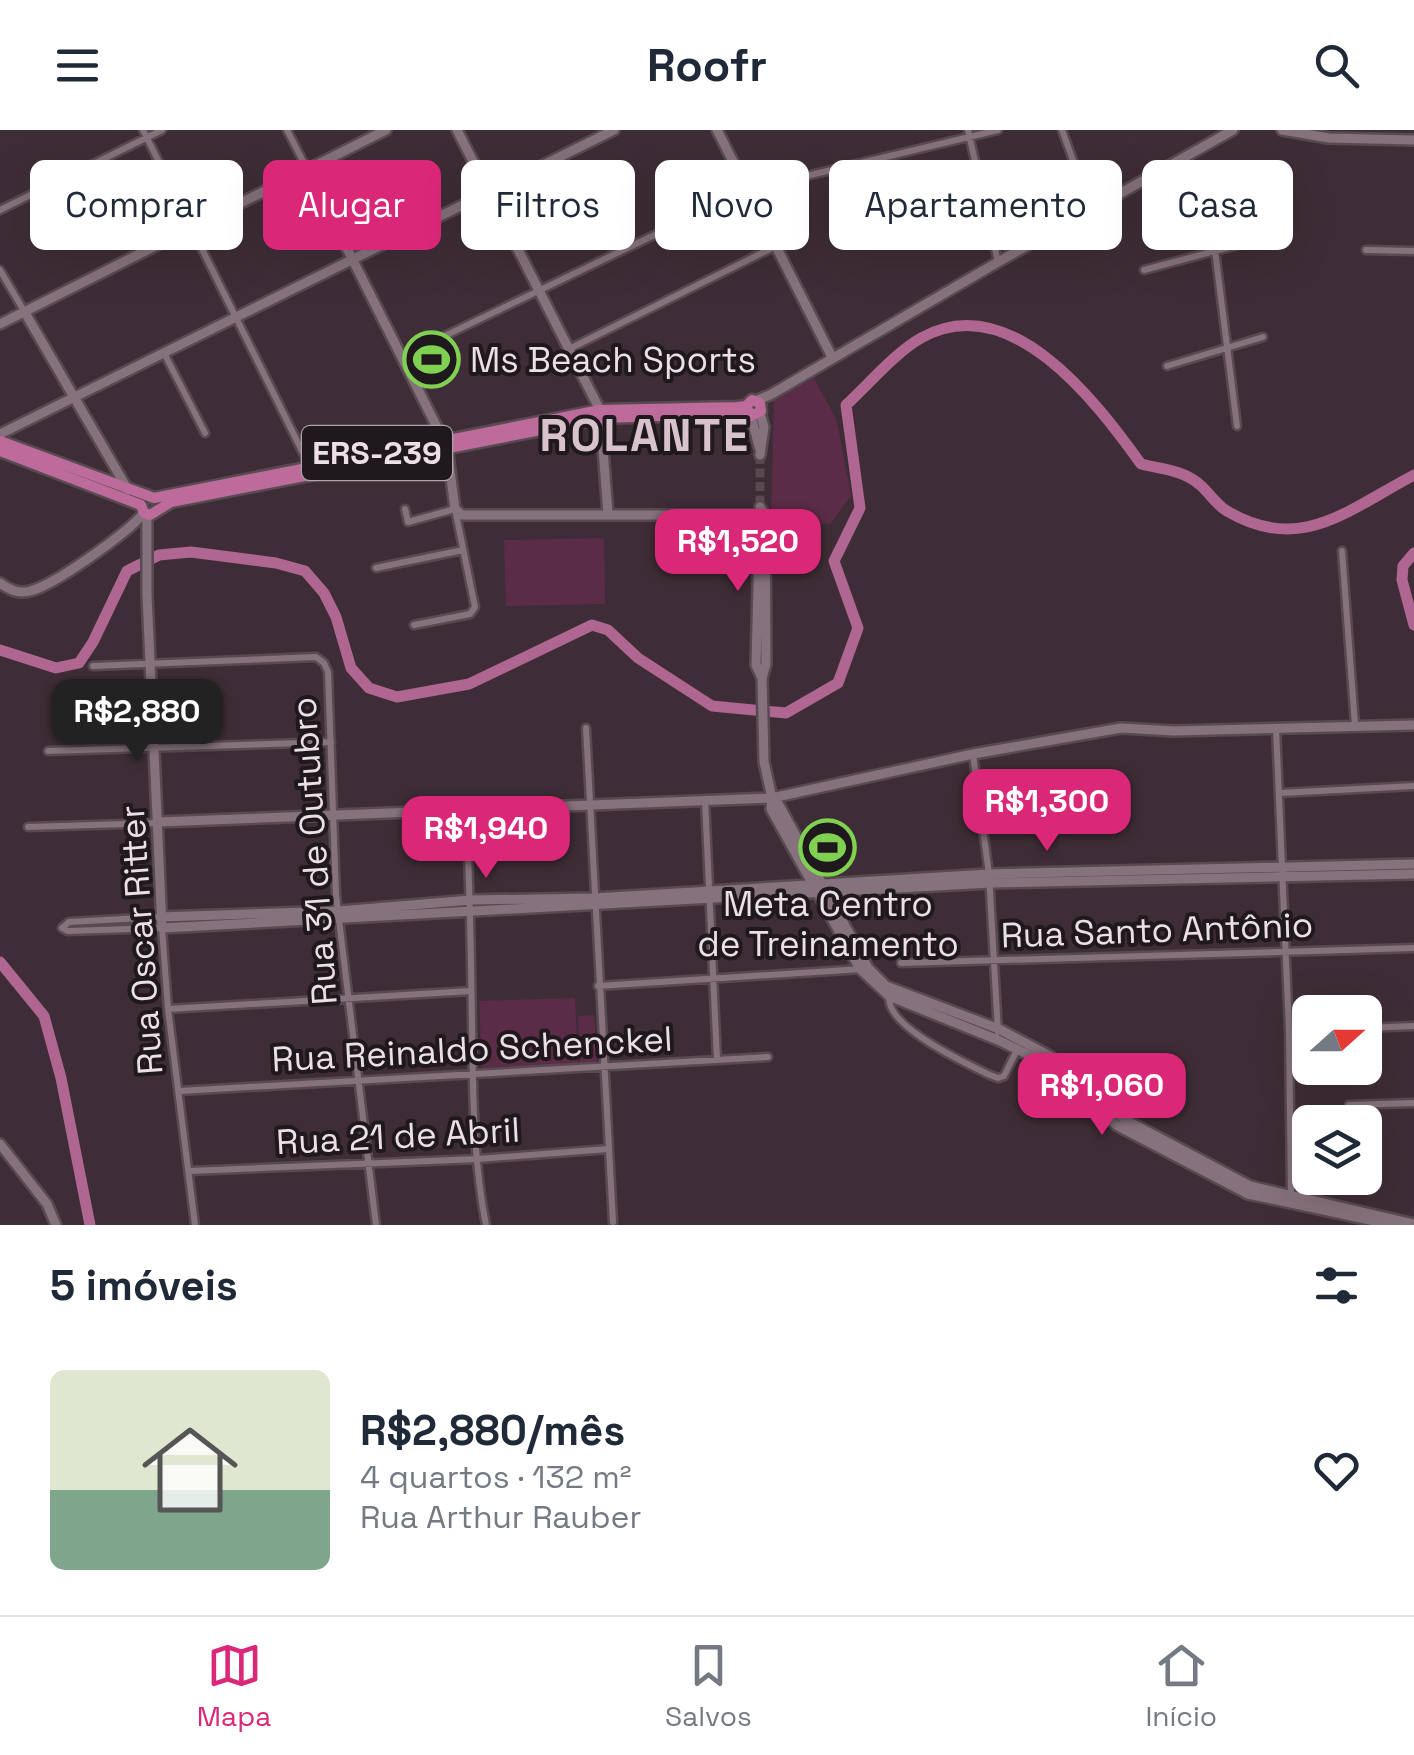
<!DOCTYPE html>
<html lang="pt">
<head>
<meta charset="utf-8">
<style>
	body { margin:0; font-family:"Space Grotesk",sans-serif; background:#f2f2f3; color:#1f2937; height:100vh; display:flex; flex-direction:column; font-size:38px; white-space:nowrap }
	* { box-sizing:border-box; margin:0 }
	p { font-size:32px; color:#747a83 }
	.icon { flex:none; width:55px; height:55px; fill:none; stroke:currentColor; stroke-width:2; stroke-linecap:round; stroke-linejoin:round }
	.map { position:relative; height:1095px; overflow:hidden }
	.panel { display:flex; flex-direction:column; background:#fff; flex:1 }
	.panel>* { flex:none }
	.guide { position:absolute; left:30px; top:30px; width:1355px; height:90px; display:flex; gap:20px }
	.needle { width:65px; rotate:69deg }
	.controls { position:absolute; left:1292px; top:865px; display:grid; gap:20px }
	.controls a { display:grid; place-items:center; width:90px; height:90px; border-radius:15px; background:#fff; box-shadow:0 10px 40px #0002; font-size:50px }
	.price { position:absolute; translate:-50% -85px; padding:0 22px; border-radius:20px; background:#db2777; color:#fff; font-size:32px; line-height:65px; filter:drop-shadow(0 2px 5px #0008) }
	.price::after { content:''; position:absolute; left:50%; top:60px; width:30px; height:22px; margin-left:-15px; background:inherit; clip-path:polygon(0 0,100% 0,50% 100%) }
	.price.on { background:#222; color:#fff }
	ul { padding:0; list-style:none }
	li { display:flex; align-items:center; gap:30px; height:250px; padding:0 50px }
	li+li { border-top:2px solid #e0e1e3 }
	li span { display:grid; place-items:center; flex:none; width:280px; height:200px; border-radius:15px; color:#555 }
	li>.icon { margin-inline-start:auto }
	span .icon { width:120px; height:120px; fill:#fffc; stroke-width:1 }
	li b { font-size:42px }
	h2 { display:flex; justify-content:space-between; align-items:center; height:120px; padding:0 50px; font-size:42px }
	.pill { padding:0 35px; border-radius:15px; background:#fff; box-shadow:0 10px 40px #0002; font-size:35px; line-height:90px }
	.pill.on { background:#db2777; color:#fff }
	header { display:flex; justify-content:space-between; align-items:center; height:130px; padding:0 50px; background:#fff; font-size:45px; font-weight:700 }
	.tab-bar { display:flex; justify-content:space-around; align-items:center; height:140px; border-top:2px solid #e0e1e3; background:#fff; font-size:28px; color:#747a83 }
	.tab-bar a { display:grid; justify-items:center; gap:5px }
	.tab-bar .on { color:#db2777 }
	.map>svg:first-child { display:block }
	.green { fill:#5b2c47 }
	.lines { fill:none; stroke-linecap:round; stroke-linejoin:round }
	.river { stroke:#af6690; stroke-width:11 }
	.secondary-tunnel { stroke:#584850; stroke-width:9; stroke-dasharray:9 4.5; stroke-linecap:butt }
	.minor-casing { stroke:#584a51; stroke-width:11 }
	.tertiary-casing { stroke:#584a51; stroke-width:14 }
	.secondary-casing { stroke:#584a51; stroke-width:14 }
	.primary-casing { stroke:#584a51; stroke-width:15 }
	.minor { stroke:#86727c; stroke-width:6 }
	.tertiary { stroke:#86727c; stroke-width:9 }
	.secondary { stroke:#86727c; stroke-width:9 }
	.primary { stroke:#bc6b9b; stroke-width:10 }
	.labels { text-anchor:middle; stroke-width:8; stroke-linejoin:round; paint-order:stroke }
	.shield { fill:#1f181c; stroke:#aea4a9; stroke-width:2.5 }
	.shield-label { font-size:32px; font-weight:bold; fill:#ece0e6 }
	.poi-label { font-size:35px; fill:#ece0e6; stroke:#1f181c; text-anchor:start }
	.street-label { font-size:35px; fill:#ece0e6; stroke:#1f181c }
	.district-label { font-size:45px; font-weight:bold; letter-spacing:2.5px; fill:#d8c2ce; stroke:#1f181c }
</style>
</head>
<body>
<header><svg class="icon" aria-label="menu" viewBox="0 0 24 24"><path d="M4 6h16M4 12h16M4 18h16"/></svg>Roofr<svg class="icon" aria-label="search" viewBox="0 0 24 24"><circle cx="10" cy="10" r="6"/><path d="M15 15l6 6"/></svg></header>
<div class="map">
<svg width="1414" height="1095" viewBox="0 0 1414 1095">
	<rect width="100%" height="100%" fill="#3e2d36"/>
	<path class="green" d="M814 248 837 291 851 366 830 394 771 393 774 270Z
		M604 408 605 474 506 476 504 410Z
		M575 868 578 934 482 938 479 871Z
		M594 885 597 932 580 933 578 886Z"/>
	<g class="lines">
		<path class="river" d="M1414 423 1403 436 1402 450 1414 495
			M0 520 56 538 79 533 93 512 127 441 159 425 191 422 276 433 305 441 324 463 336 487 351 538 369 558 397 567 469 554 592 495 608 500 638 528 712 576 786 583 838 553 858 498 834 431 860 378 846 275C868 255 896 222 921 208 1010 158 1095 270 1141 334 1161 339 1183 340 1199 354 1209 362 1216 375 1227 381 1301 425 1349 379 1414 345
			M0 832 44 886 61 948 90 1095"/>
		<path class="secondary-tunnel" d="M760 325V377"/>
		<defs>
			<path id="minor" d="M143 0 311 339
				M287 0 307 39
				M968 0 998 132
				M1062 0 1091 80
				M1167 37 1215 120 1237 296
				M0 80 162 0
				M1366 120 1414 121
				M0 140 24 181
				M1144 140 1245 113
				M569 219 776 116
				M164 223 205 303
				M403 226 748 60 998 0
				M1167 236 1263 207
				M405 379 408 392 455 379 475 477 470 484 414 495
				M1342 421 1355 595
				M376 438 463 420
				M93 536 316 527 324 533 328 542 336 765 376 1095
				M586 598 613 1092
				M1276 598 1289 900 1291 1066
				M48 621 331 612
				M973 624 989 744 998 902
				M1280 663 1414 656
				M705 670 717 929
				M466 680C470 752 471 823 472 895 473 962 473 1030 486 1095
				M28 697 157 693
				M160 787 69 792 62 798 68 801 162 798 168 879 195 1095
				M901 833 1414 818
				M598 856 862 839
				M890 865C881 894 967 934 990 945L998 948 1004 946 1017 920
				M168 879 471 861
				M1365 898 1414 896
				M1289 900H1310
				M180 961 768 927
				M1349 975 1414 973
				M190 1041 478 1029 608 1019"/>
			<path id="tertiary" d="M457 0 600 280 608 384
				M717 0 832 227
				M307 39 447 317 455 379 462 385H765
				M24 181 128 360
				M0 194 386 0
				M0 453C10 460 18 464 30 461 55 455 127 403 144 383
				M159 692 772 668 973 624 1121 598 1174 601 1414 595
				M0 1014 47 1074 56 1095"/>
			<path id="secondary" d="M1282 0 1329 8 1414 10
				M755 271 770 265 998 132 1233 0
				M751 286 759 317
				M0 304 614 0
				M760 325 764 297 760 283
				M760 377 756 535 762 548 764 632 772 668 771 679 860 839 889 866 998 910 1047 934 1063 944 1116 995 1248 1064 1393 1095
				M761 379 765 385 766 534 762 548
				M147 384V465L162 798 990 753 1414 744
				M772 668 779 675 868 838 886 856 999 899 1050 926 1124 989 1250 1056 1414 1094
				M160 787 339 781 471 770 594 768 989 744 1414 734"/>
			<path id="primary" d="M0 311 154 368 600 280 737 277 746 276 752 270 760 273 761 281 751 286 746 276
				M0 321 141 375 144 383 150 385 171 372 603 288 746 283"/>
		</defs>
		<use href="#minor" class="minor-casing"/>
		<use href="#tertiary" class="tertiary-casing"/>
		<use href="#secondary" class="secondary-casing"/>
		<use href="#primary" class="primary-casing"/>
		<use href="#minor" class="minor"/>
		<use href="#tertiary" class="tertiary"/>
		<use href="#secondary" class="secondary"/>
		<use href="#primary" class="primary"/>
	</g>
	<defs>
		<symbol id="stadium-ring" viewBox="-11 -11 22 22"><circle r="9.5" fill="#1f181c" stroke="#80d051" stroke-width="1.5"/><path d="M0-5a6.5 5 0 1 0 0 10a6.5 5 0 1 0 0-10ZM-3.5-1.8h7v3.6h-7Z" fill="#80d051"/></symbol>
	</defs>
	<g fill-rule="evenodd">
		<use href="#stadium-ring" x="400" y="198" width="63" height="63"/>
		<use href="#stadium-ring" x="796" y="686" width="63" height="63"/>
	</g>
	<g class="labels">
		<rect class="shield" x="302" y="296" width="150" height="54" rx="8"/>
		<g class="shield-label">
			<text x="377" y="334">ERS-239</text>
		</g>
		<g class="poi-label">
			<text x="470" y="242">Ms Beach Sports</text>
			<text x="828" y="786" text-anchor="middle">Meta Centro<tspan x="828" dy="40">de Treinamento</tspan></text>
		</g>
		<g class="street-label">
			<text transform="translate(314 721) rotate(-94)" y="12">Rua 31 de Outubro</text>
			<text transform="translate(1157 800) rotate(-2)" y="12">Rua Santo Antônio</text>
			<text transform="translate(141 810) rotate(-94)" y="12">Rua Oscar Ritter</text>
			<text transform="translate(472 919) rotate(-3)" y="12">Rua Reinaldo Schenckel</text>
			<text transform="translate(398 1006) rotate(-3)" y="12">Rua 21 de Abril</text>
		</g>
		<g class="district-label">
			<text x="645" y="321">ROLANTE</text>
		</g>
	</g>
</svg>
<div class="controls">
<a><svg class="needle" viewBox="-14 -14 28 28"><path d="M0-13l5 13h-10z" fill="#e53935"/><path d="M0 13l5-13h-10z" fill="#747a83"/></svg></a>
<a><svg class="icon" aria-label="layers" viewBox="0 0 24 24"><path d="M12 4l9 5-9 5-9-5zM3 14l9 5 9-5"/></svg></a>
</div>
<b class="price" style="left:738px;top:464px">R$1,520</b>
<b class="price on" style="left:137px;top:634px">R$2,880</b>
<b class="price" style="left:1047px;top:724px">R$1,300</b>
<b class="price" style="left:486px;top:751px">R$1,940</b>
<b class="price" style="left:1102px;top:1008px">R$1,060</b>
<div class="guide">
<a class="pill">Comprar</a>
<a class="pill on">Alugar</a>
<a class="pill">Filtros</a>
<a class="pill">Novo</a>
<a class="pill">Apartamento</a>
<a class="pill">Casa</a>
</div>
</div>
<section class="panel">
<h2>5 imóveis<svg class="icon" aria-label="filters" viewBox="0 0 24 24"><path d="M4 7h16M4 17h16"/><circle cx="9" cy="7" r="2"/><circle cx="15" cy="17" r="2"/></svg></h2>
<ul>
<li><span style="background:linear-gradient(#dfe7d0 60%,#7fa58c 0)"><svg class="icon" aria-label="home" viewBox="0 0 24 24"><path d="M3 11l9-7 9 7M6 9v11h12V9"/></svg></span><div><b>R$2,880/mês</b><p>4 quartos · 132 m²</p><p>Rua Arthur Rauber</p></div><svg class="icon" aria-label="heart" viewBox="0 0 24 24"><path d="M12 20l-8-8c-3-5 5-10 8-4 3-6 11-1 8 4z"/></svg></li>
</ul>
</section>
<nav class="tab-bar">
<a class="on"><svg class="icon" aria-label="map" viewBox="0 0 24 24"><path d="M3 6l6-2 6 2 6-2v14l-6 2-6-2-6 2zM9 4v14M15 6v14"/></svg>Mapa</a>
<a><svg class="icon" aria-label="saved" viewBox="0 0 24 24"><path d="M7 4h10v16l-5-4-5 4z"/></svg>Salvos</a>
<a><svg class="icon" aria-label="home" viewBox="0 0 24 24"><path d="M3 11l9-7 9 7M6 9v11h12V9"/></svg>Início</a>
</nav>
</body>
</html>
